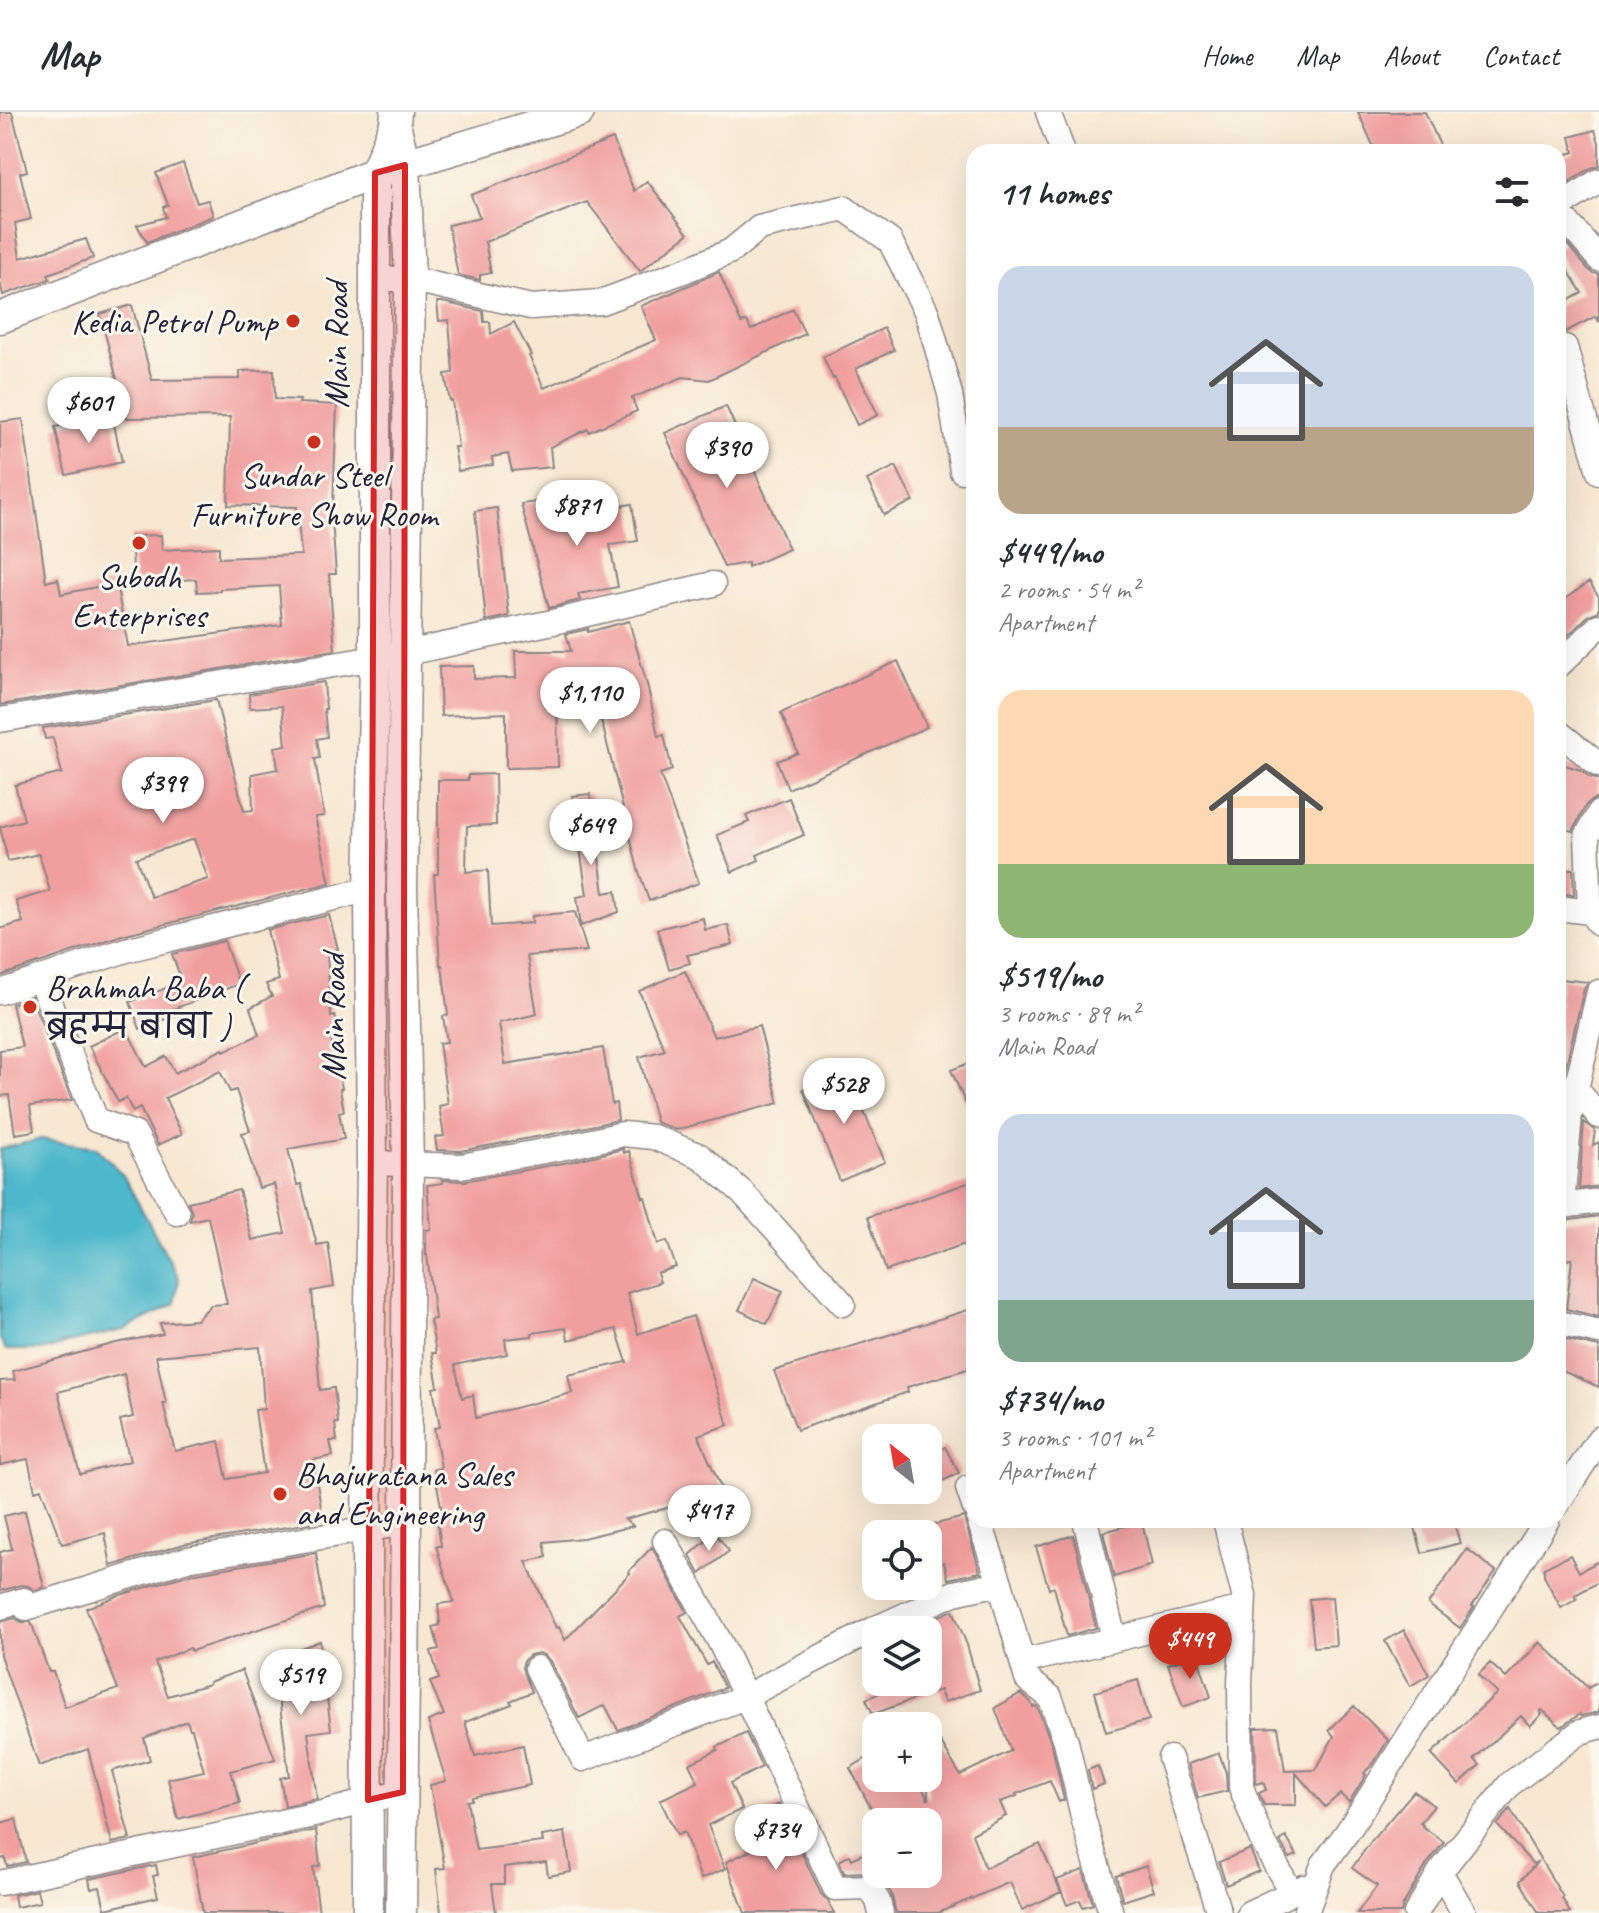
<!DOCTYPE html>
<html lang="en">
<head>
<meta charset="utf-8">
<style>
	body { margin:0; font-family:Caveat,"Playpen Sans Deva",sans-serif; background:#f2f2f3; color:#2b2b33; height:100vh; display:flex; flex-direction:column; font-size:30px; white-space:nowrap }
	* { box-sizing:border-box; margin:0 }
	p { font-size:26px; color:#7c7c81 }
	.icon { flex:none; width:44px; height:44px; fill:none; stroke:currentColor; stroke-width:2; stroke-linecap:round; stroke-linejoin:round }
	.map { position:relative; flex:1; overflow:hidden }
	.details { position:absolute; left:966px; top:32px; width:600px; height:1384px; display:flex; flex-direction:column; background:#fff; border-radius:24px; box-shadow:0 8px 32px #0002 }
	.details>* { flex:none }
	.needle { width:52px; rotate:329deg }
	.controls { position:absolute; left:862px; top:1312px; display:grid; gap:16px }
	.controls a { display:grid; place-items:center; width:80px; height:80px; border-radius:16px; background:#fff; box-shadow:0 8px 32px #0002; font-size:40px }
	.price { position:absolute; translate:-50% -68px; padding:0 18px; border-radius:28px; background:#fff; color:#222; font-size:26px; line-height:52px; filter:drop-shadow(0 2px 4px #0008) }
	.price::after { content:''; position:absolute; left:50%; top:48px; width:24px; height:18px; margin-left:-12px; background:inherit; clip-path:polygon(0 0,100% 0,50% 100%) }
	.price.current { background:#c8321e; color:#fff }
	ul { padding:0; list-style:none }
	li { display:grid; align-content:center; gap:16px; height:424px; padding:0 32px }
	li span { display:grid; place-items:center; height:248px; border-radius:24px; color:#555 }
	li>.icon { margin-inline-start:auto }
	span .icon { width:144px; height:144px; fill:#fffc; stroke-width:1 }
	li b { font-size:34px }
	h2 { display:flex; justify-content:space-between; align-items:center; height:96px; padding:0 32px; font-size:34px }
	header { display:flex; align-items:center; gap:48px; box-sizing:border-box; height:112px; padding:0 40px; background:#fff; border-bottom:2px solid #e1e1e2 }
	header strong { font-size:38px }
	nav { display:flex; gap:44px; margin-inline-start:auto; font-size:28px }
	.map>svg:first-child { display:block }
	.water { fill:#4db7cb; stroke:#386c83; stroke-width:2 }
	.building { fill:#f09f9e; fill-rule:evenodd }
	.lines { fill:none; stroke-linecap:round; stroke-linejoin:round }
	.minor-casing { stroke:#8c8486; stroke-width:27 }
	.major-casing { stroke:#8c8486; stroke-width:33 }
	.minor { stroke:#fff; stroke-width:24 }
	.major { stroke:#fff; stroke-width:30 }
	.marked { fill:#d62828; fill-opacity:0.2; stroke:#d62828; stroke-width:6; stroke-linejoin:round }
	.poi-dot { fill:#c8321e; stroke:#fbf7ec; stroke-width:3 }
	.labels { text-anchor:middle; stroke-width:6; stroke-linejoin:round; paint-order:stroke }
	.poi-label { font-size:34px; fill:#22223b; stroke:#fbf7ec }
	.street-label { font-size:34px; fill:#22223b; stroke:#fbf7ec }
</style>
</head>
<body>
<header>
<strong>Map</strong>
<nav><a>Home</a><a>Map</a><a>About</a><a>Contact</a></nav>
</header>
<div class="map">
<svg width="1599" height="1801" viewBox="0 0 1599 1801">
	<rect width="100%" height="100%" fill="#fbf7ec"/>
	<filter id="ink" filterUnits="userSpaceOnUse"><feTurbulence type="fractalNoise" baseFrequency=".0125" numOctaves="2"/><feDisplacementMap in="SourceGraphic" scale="16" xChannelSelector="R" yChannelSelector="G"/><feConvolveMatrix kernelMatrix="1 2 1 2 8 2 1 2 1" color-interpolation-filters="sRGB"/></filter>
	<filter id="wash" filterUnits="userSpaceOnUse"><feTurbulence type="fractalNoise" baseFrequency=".006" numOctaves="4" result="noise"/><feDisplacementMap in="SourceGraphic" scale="32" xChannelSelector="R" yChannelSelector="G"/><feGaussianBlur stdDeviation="1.8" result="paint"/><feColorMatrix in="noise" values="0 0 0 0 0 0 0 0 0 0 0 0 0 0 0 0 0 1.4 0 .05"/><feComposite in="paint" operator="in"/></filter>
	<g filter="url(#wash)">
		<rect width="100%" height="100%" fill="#f7e7d1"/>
		<path class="water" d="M41 1027 96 1035 123 1063 179 1166 175 1192 124 1218 66 1231 46 1238H6L0 1227V1037Z"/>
		<g id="blocks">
			<path class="building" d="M0 0H12L27 59 20 61 31 107 15 111 20 146 86 127 93 146 48 162 50 167 3 183 0 170Z
				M1358 0H1425L1443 40H1376Z
				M1595 18 1599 31V54L1591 56 1558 77V45L1574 40 1570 25Z
				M613 27 634 79 647 69 688 122 640 159 587 90 485 130 491 161 480 163V168L458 163 448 113 480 106 471 83Z
				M183 51 197 91 208 88 213 104 147 130 137 113 166 105 163 95 168 93 156 61Z
				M1566 131 1588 157 1593 161 1599 162V210L1596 204 1565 220 1558 222V194L1582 181 1558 142V136Z
				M719 160 741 211 747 209 751 218 793 197 805 222 709 268 683 265 632 286 637 299 589 320 588 317 550 335 552 355 512 359 508 342 492 345 493 353 458 359 454 335H458L452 289H450L445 262 453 261 449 208 439 209 437 190H442L483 199 484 210H490L491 222 514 210 531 243 529 244 544 276 656 228 641 194Z
				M132 193 152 268 240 267V259L274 258 275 287 300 288 299 291 337 293 333 394H331L336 462H329L335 538 0 593V310L23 307 46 470 58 467 61 482 116 471 128 534 282 513 279 474 220 477V479L197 480 196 467 134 471 131 424 161 423 162 438 219 435V446L301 443 297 395 228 393 230 305 127 306 100 202Z
				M884 216 894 238 856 257 878 303 857 313 835 266 833 267 823 245Z
				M726 294 789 437 748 455V451L724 455 665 321Z
				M112 303 122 350 66 363 55 315Z
				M896 354 913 389 884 403 867 368Z
				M558 387 561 403 632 392 638 429 610 433 618 475 578 482 580 488 549 496 521 392Z
				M497 396 509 504 486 509 475 399Z
				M1589 470 1599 485V499L1589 503 1558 533V492Z
				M629 509 648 576 658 624 664 623 672 658 660 662 699 771 649 789 638 757 601 607 598 608 590 570 557 579 558 655 506 656V601L441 604 439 555 474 554V567L516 566 515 539H571L566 522 588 517V520Z
				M898 549 927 615 788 677 777 649 798 641 781 601Z
				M324 570 326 597H324L327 625 317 627 320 646 315 647 324 704 315 705 330 771 122 823 0 864V817L23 810 16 789 50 779 39 742 8 749 0 715 24 708 15 673 62 661 53 626 45 627 43 616 216 588 244 699 253 698 252 662 278 657 275 635 286 633 282 594 250 596 249 582ZM194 727 208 767 151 785 136 746Z
				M1558 651 1581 658 1590 665 1599 668V686L1592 688 1586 693 1573 719 1558 715Z
				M495 662 496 713 467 714 466 760 488 758 491 814 532 811V804L575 800 587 839 527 844 537 902 499 911 505 952 603 936 612 992 616 991 618 1008 563 1020 460 1039 437 1038 435 1025 444 1024 439 994 448 992 439 931 447 930 443 904 448 903 442 853H440L434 762H438V668H468V663Z
				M590 682 604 781 616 779 619 800 581 814 577 785 587 783 572 684Z
				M789 686 804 723 757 743 759 748 732 760 717 723 749 710 746 704Z
				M1558 757H1573L1574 783 1558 781Z
				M329 803 338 837 327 840 331 905 335 904 340 925 331 927 342 976 340 977 344 999 339 1000 344 1027 288 1037 297 1073 301 1072 317 1133 328 1131 334 1175 312 1179 320 1278 334 1276 338 1311H335L337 1329H330L333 1344 313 1348 323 1407 311 1409V1411L184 1432 111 1454 105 1421 62 1432 41 1377 35 1379 28 1347 0 1353V1269L15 1268 13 1259 116 1231 163 1222 160 1211 196 1208 211 1193 227 1192 208 1105 190 1109 192 1101 188 1090 239 1078 252 1128 285 1121 274 1072 259 1076 242 1021 250 1019 236 978 230 980 220 959 165 986 182 1022 158 1033 140 996 133 1000 126 986 118 990 89 934 126 916 146 955 166 944 175 961 223 937 224 939 259 923 250 896 272 884 266 872 279 868 267 818ZM260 1235 264 1297 255 1298 264 1361 227 1367 219 1329 175 1339 163 1291H166L156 1244ZM124 1262 133 1305 120 1308 130 1349 80 1362 58 1280Z
				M703 806 705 818 728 813 733 833 687 843 690 851 669 857 657 817Z
				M224 829 239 872 173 897 176 903 140 917 130 890 182 870 172 842Z
				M685 859 714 925 759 914 779 991 676 1018 656 1010 639 945 665 938 639 879Z
				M1561 867 1588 870 1584 877 1565 958H1558V910L1560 889H1558Z
				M31 885 72 988 30 994 34 1019 15 1022 9 983 0 984V938L22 935 12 892Z
				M974 949V1011L951 958Z
				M847 959 885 1050 840 1069 803 977Z
				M1584 1010 1595 1018 1593 1033 1599 1030V1074L1579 1077Z
				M623 1037 624 1041 629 1039 643 1086 645 1085 658 1132 667 1129 676 1155 657 1161 660 1170 627 1181 638 1222 693 1204 728 1313 698 1323 723 1380 680 1399 678 1393 625 1407 633 1414 583 1426 544 1430 547 1445 526 1450 556 1516 559 1515 565 1528 630 1461 629 1459 652 1435 687 1500 680 1504 707 1553 712 1550 725 1576 618 1618 605 1593 579 1606 550 1549 544 1543 539 1541 530 1543 524 1548 522 1556 532 1580 510 1589 512 1592 465 1610 475 1644 523 1633 530 1673 472 1685V1688L467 1689 475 1733 476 1738 543 1730 542 1724 565 1720 571 1760 548 1764 546 1750 504 1755V1772H492L496 1801H441L436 1757 445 1756 430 1673 446 1669 428 1609 444 1603 430 1570 439 1567 431 1539 439 1537 433 1515 440 1513 438 1492 454 1490 436 1434H441L437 1406 443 1405 434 1357 441 1356 434 1316 440 1315 433 1276 438 1275 432 1241H436L430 1208 435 1207 427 1143H426V1118L431 1117 427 1073 443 1071 442 1068 464 1069 569 1050ZM566 1216 568 1228 616 1217 627 1250 568 1263 572 1281 476 1306 473 1283 462 1286 455 1253 507 1242 505 1227 532 1224V1221Z
				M974 1069V1129L886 1159 868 1105Z
				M1599 1104V1205L1566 1197 1572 1147 1558 1149V1108L1564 1109Z
				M754 1166 783 1179 767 1212 739 1198Z
				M974 1196V1255L907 1275 908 1280 797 1318 774 1259Z
				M1563 1227 1599 1235V1275L1558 1257V1236H1562Z
				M945 1335 959 1361 928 1376V1344Z
				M25 1399 44 1475 35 1478 28 1474 21 1473 0 1479V1440L12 1437 4 1404Z
				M964 1405 980 1460 948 1467 944 1450 928 1456V1424L934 1422 932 1413Z
				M1413 1408H1453L1460 1431 1422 1441Z
				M1142 1410 1152 1453 1114 1465 1103 1420Z
				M715 1421 729 1439 700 1462 690 1443Z
				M1073 1423 1096 1516 1067 1524 1054 1475 1049 1477 1036 1435Z
				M1467 1437 1496 1459 1472 1494 1474 1495 1460 1516 1428 1492Z
				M316 1441 324 1496 191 1539 190 1536 155 1550 168 1584 209 1572V1570L242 1558 275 1647 231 1659 240 1691 178 1707 168 1667 204 1659 192 1617H190L187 1609 144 1626 150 1648 112 1659 130 1727 112 1731 88 1637 39 1654 0 1543V1510L15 1506 22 1510H31L49 1560 53 1559 65 1595 118 1577 86 1496 117 1484 190 1462Z
				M1570 1443 1579 1460 1599 1449V1470L1575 1483 1577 1487 1561 1496 1544 1464V1456Z
				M1332 1485 1336 1533 1314 1535 1309 1487Z
				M953 1498 967 1533 980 1578 944 1590 940 1578 873 1602 866 1587 882 1580 879 1570H928V1518H908Z
				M1404 1518 1429 1563 1410 1574 1385 1529Z
				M320 1529 331 1618 308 1621 317 1687 285 1694 280 1666 289 1664 274 1546Z
				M1540 1530 1588 1576 1599 1570V1600L1581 1604 1580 1602 1561 1615 1542 1598 1540 1600 1542 1602 1530 1614 1521 1604 1474 1647 1480 1653 1459 1672 1431 1642 1497 1581 1478 1563 1490 1551 1506 1566Z
				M1197 1543 1211 1585 1183 1595 1168 1552Z
				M1138 1568 1149 1608 1106 1620 1095 1580Z
				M1021 1581 1031 1590 1033 1595 1037 1594 1052 1633 1064 1688 1059 1690 1050 1669 1016 1682 1017 1684 1000 1690 1006 1704 972 1722 985 1756 1040 1732 1061 1780 1022 1798 1010 1770 938 1801H896L891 1781 876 1762H928V1710H878L850 1656 870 1644 876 1655V1666H882L884 1669 889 1666H918L928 1688V1637L940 1629 960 1663 1011 1639 995 1596Z
				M1354 1594 1388 1628 1373 1652 1364 1661 1366 1663 1349 1690 1340 1682 1325 1695 1296 1661V1693H1264L1259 1681 1266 1678 1263 1670 1256 1672 1255 1616 1278 1615 1285 1659 1316 1658 1334 1624 1329 1618Z
				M746 1621 762 1655 730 1671 742 1697 708 1713 725 1757 701 1767 684 1720 677 1723 660 1688 698 1670 689 1652 718 1638 717 1635Z
				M1219 1641 1226 1661 1227 1679 1198 1686 1188 1652Z
				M1098 1654 1104 1672 1092 1677 1088 1658Z
				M1414 1679 1434 1694 1420 1711 1423 1713 1422 1714 1444 1730 1427 1752 1403 1793 1401 1801H1357L1377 1774 1352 1756 1372 1728Z
				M779 1692 821 1782 828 1789 834 1801H745L726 1750 762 1733 748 1709Z
				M1510 1697 1563 1785 1562 1786 1570 1801H1539L1520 1769 1538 1749 1533 1752 1497 1713Z
				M16 1707 26 1750 7 1754 5 1746 0 1747V1711Z
				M316 1718 320 1754 313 1755 319 1801H203L193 1745Z
				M1286 1725 1297 1743 1289 1746 1280 1729Z
				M876 1736V1762L869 1760 844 1761 839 1749 850 1743 852 1747Z
				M1250 1737 1259 1759 1226 1773 1219 1750Z
				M156 1753 158 1763 153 1764 158 1785 105 1797 100 1775 91 1777 89 1767Z
				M1146 1754 1154 1779 1123 1789 1116 1764Z
				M1083 1758 1093 1792 1083 1795 1080 1788 1067 1793 1057 1768Z
				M37 1778 40 1790 16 1795 14 1783Z"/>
		</g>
	</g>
	<g filter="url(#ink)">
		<use href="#blocks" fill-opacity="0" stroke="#8c8486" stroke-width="2"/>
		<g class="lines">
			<defs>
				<path id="minor" d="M1048 0 1063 40
					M1558 95 1599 69
					M1558 99 1599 147
					M374 167H410L531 195 601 190 686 158 731 139 759 116 844 96 890 129 927 201 950 282 962 359
					M1565 235 1599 360
					M1558 554 1599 514
					M0 608 406 541 553 510 713 472
					M1558 620 1599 653
					M1599 701 1587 724 1590 800 1599 812
					M1558 796 1590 800
					M40 867 96 1008 135 1022 177 1101
					M0 880 126 838 370 777
					M1599 880 1570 1002 1562 1094 1599 1089
					M1576 977 1599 1004
					M372 1051 461 1054 566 1035 623 1022 653 1025 700 1044 742 1080 843 1192
					M1558 1211 1599 1220
					M968 1376 974 1394
					M1558 1391 1599 1327
					M979 1408 1000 1471
					M1085 1408 1114 1527
					M1225 1408 1244 1483 1240 1572 1241 1675 1261 1726 1291 1780
					M665 1429 721 1532 835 1776 869 1775 878 1789 881 1801
					M0 1495 24 1488 26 1496 187 1447 406 1411
					M1022 1550 1243 1496
					M537 1556 583 1647 745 1585 872 1518 954 1481 1000 1471 1027 1567 1050 1585 1066 1629 1084 1709 1111 1801
					M1170 1646 1219 1801
					M1440 1760 1464 1801
					M0 1771 318 1702 403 1680
					M1249 1801 1304 1775
					M1306 1801 1323 1753 1348 1719 1547 1408
					M1416 1801 1440 1760 1510 1672 1580 1620 1599 1615"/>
				<path id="major" d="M396 0 395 12 405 53 410 167 402 776 408 1051 406 1411 401 1801
					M0 206 375 61 579 0
					M368 1801 367 1417 372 1051 370 777 375 546V61L395 12"/>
			</defs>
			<use href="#minor" class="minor-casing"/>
			<use href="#major" class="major-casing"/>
			<use href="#minor" class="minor"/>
			<use href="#major" class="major"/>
		</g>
	</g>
	<path class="marked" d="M405 53 403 1680 368 1688 375 61Z"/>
	<g class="poi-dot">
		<circle cx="293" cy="209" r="8"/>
		<circle cx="314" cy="330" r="8"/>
		<circle cx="139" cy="431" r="8"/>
		<circle cx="30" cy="895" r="8"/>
		<circle cx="280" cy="1382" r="8"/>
	</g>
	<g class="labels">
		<g class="poi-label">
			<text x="277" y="221" text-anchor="end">Kedia Petrol Pump</text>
			<text x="314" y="375">Sundar Steel<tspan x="314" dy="39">Furniture Show Room</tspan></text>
			<text x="139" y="476">Subodh<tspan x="139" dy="39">Enterprises</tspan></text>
			<text x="46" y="887" text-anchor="start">Brahmah Baba (<tspan x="46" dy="39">ब्रहम्म बाबा )</tspan></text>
			<text x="296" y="1374" text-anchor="start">Bhajuratana Sales<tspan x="296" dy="39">and Engineering</tspan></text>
		</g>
		<g class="street-label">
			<text transform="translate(336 233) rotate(-90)" y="12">Main Road</text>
			<text transform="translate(333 905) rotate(-90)" y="12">Main Road</text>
		</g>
	</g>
</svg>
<div class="controls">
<a><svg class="needle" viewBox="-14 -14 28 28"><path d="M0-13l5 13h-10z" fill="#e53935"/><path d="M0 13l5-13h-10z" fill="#7c7c81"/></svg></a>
<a><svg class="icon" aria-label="locate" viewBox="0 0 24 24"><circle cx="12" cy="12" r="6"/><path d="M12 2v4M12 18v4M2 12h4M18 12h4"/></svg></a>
<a><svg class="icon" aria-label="layers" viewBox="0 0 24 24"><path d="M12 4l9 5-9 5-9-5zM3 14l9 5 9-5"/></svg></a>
<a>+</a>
<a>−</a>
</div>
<b class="price" style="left:89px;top:333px">$601</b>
<b class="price" style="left:727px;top:378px">$390</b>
<b class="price" style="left:577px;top:436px">$871</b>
<b class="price" style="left:590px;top:623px">$1,110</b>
<b class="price" style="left:163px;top:713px">$399</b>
<b class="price" style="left:591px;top:755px">$649</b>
<b class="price" style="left:844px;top:1014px">$528</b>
<b class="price" style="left:709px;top:1441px">$417</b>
<b class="price current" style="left:1190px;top:1569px">$449</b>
<b class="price" style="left:301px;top:1605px">$519</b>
<b class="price" style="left:776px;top:1760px">$734</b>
<section class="details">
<h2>11 homes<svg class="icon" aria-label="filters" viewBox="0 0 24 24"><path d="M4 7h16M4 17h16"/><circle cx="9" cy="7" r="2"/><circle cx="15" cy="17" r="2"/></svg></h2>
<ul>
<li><span style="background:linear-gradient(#c9d6e8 65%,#b9a48a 0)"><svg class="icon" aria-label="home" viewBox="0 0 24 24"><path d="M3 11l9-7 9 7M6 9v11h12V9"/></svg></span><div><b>$449/mo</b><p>2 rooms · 54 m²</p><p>Apartment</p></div></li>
<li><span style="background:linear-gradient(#ffd9b3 70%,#8fb573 0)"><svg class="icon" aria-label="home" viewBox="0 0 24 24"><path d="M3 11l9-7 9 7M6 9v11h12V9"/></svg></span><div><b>$519/mo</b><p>3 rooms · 89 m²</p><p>Main Road</p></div></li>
<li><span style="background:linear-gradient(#c9d6e8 75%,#7fa58c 0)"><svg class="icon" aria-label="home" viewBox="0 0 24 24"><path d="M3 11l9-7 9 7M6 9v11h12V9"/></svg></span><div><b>$734/mo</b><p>3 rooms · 101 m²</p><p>Apartment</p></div></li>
</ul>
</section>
</div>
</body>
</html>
